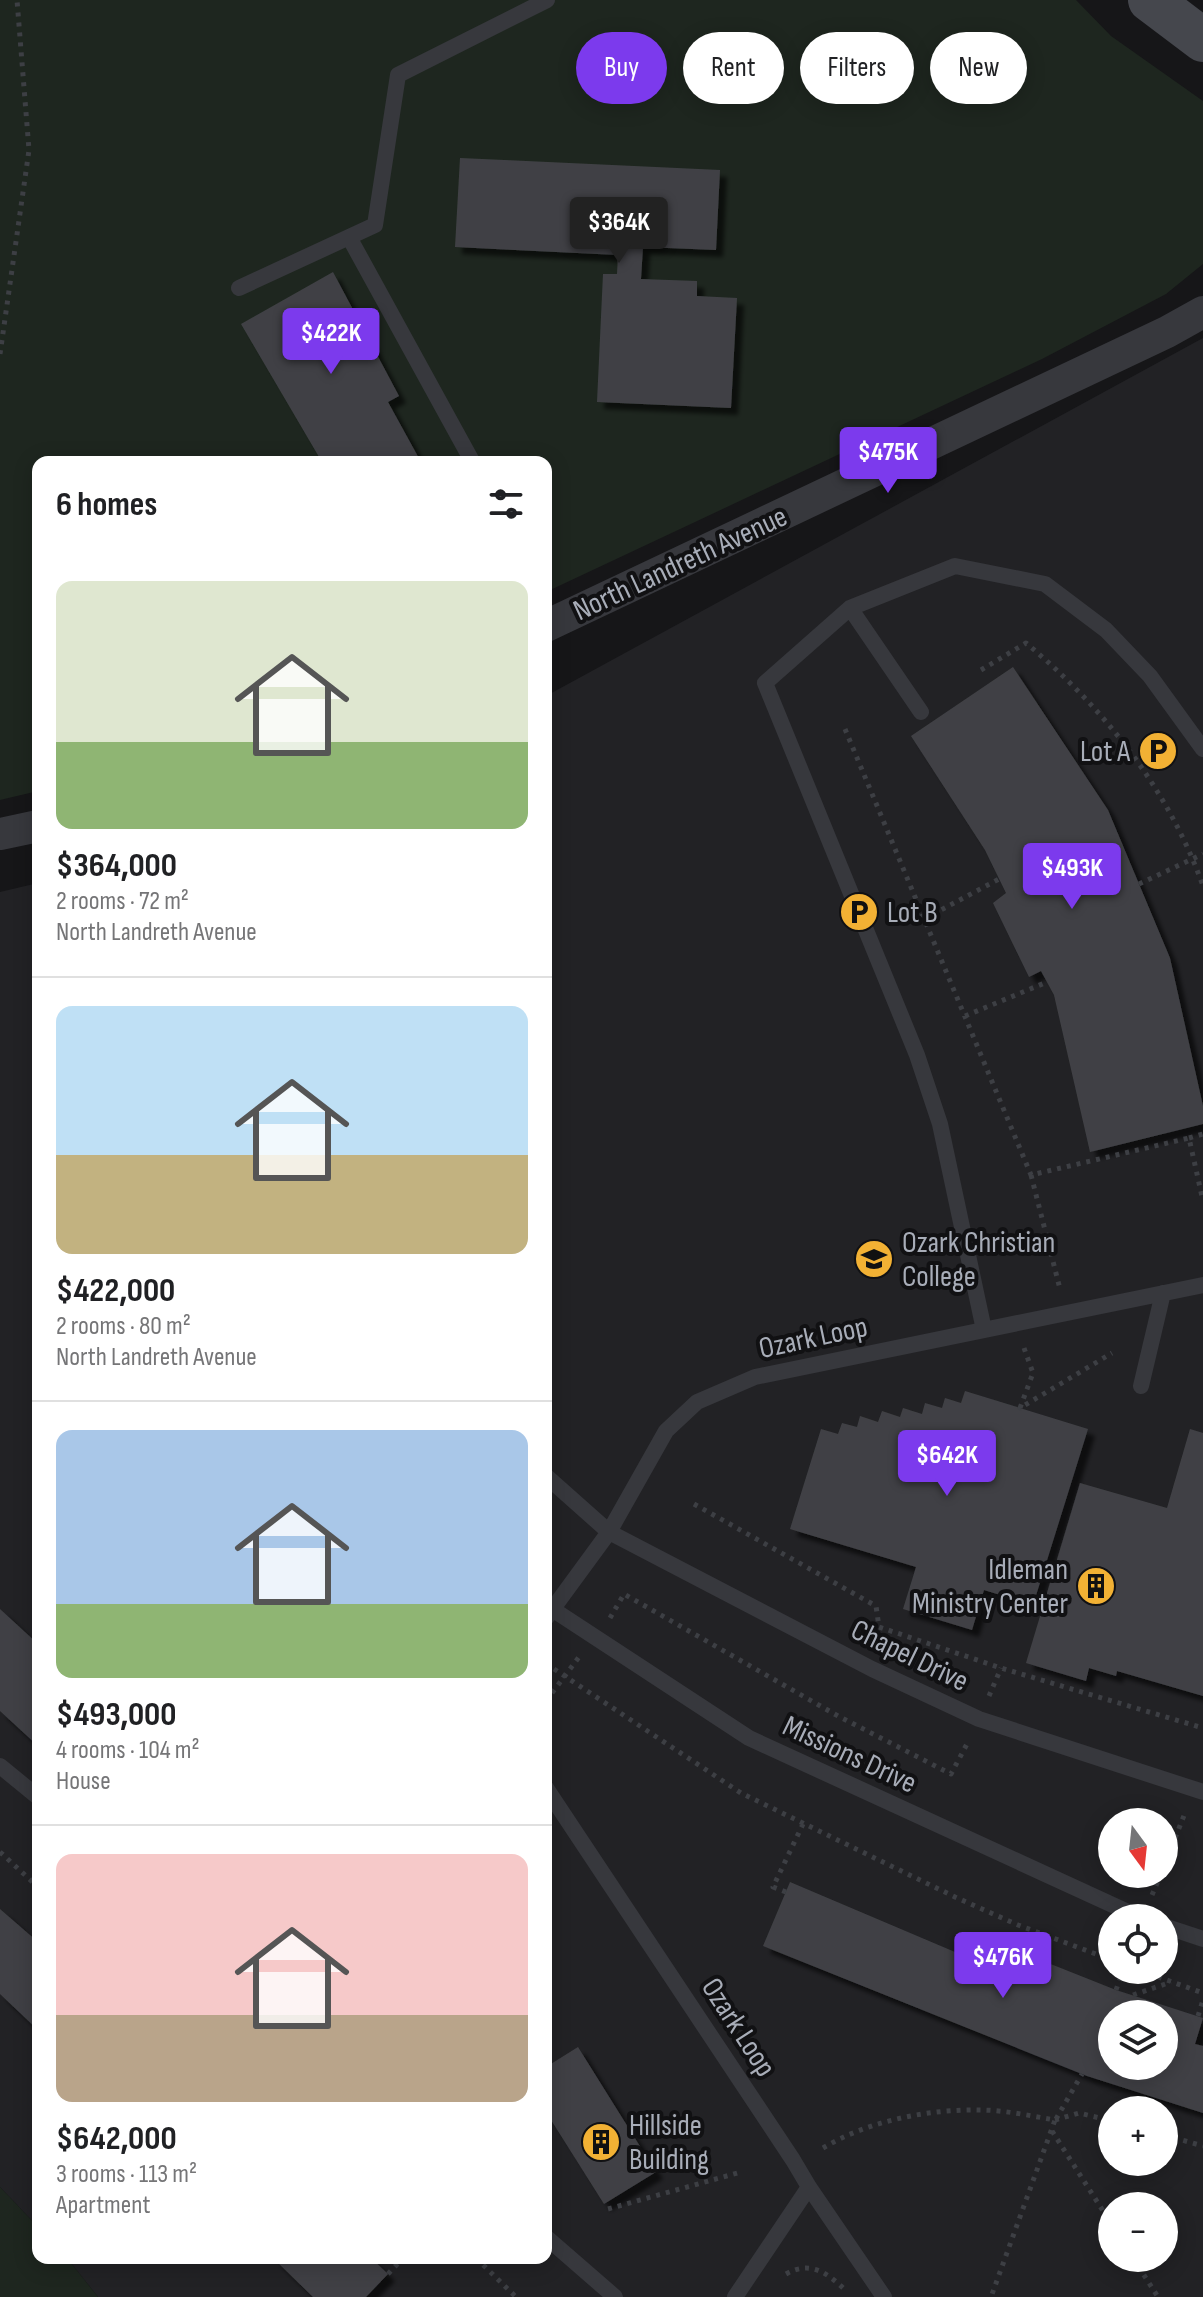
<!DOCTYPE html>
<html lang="en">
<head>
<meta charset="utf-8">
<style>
	body { margin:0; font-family:"Sofia Sans Condensed",sans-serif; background:#f6f6f6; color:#202124; height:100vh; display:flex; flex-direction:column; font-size:30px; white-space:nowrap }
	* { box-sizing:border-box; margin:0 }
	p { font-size:26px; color:#757577 }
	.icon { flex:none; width:44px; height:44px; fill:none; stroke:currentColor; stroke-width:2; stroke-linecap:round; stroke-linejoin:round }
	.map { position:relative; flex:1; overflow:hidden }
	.details { position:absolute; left:32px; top:456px; width:520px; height:1808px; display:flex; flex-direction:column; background:#fff; border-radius:16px; box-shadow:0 4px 20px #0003 }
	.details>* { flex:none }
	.guide { position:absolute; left:576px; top:32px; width:506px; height:72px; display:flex; gap:16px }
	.needle { width:52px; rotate:165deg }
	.buttons { position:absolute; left:1098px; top:1808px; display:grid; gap:16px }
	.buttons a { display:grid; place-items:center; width:80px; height:80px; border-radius:50%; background:#fff; box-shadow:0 4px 20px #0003; font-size:40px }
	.price { position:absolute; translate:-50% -68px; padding:0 18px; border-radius:8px; background:#7c3aed; color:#fff; font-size:26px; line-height:52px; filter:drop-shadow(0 2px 4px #0008) }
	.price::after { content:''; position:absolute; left:50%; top:48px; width:24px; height:18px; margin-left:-12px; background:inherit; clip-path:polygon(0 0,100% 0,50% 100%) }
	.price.current { background:#222; color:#fff }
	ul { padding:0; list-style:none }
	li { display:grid; align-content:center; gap:16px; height:424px; padding:0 24px }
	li+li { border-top:2px solid #e0e0e0 }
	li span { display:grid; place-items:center; height:248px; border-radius:16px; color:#555 }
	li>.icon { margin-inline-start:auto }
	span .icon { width:144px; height:144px; fill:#fffc; stroke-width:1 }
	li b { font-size:34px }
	h2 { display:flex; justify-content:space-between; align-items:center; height:96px; padding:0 24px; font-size:34px }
	.pill { padding:0 28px; border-radius:36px; background:#fff; box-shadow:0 4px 20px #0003; font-size:28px; line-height:72px }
	.pill.current { background:#7c3aed; color:#fff }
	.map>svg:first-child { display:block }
	.built { fill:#222225; fill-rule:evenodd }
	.green { fill:#1e261f }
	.building { fill:#404145; fill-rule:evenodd; filter:url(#shadow) }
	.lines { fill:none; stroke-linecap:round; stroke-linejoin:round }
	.path { stroke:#3d3f44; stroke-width:5; stroke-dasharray:4 6; stroke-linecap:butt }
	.lane { stroke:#37383d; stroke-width:16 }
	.street { stroke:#37383d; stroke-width:32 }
	.secondary { stroke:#45474d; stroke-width:44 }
	.labels { text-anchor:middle; stroke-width:8; stroke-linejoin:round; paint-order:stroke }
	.street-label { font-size:30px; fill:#a8adb8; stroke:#111113 }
	.poi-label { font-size:30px; fill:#a8adb8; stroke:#111113; text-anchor:start }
</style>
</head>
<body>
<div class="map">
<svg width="1203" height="2297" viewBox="0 0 1203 2297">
	<defs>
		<filter id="shadow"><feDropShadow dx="7" dy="7" stdDeviation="2" flood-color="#0009"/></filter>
	</defs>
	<rect width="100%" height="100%" fill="#161618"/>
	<path class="built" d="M1203 338V2297H98L67 2258H546V696ZM1112 1822H1164V1874H1112ZM1112 1918H1164V1970H1112ZM1112 2014H1164V2066H1112ZM1112 2110H1164V2162H1112ZM1112 2206H1164V2258H1112Z
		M38 883V2227L0 2187V892Z"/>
	<path class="green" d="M0 0H1076L1111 36 1203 101V264L1166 294 1042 359 546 592V462H38V791L0 800Z
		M0 2187 38 2227V2258H67L98 2297H0Z"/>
	<path class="building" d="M460 158 720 170 716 250 643 247 641 279 697 281V296L737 298 731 408 597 402 603 274H617L618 255 455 247Z
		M333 272 399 396 388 402 421 462H322L241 324Z
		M1013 667 1108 810 1170 958 1203 1106V1124L1090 1152 1054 995 1041 971 1029 977 993 903 1006 893 985 850 911 736Z
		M965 1391 1088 1429 1033 1605 984 1590 972 1630 903 1609 916 1567 790 1529 821 1429 838 1434 842 1423 857 1427 860 1416 878 1422 882 1411 900 1417 903 1408 922 1414 925 1403 942 1408 945 1398 961 1403Z
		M1190 1429 1203 1433V1696L1117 1671 1116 1676 1089 1668 1086 1681 1026 1663 1080 1483 1167 1508Z
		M0 1609 38 1644V1746L0 1711Z
		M790 1882 1028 1983 1038 1959 1116 1990 1203 2018 1195 2044 1203 2046V2113L1087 2076 763 1946ZM1112 2014H1164V2066H1112Z
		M0 1909 38 1942V2030L0 1994Z
		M578 2047 656 2172 604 2204 546 2112V2067Z
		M273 2258H371L388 2274 366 2297H313Z"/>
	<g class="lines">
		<path class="path" d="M0 354 29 150 17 0
			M981 670 1026 643C1104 708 1169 790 1203 886
			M845 729 1031 1175 1189 1138 1203 1201
			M1139 884 1203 854
			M924 919 999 879
			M965 1016 1047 982
			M1189 1138 1203 1134
			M1031 1175 1060 1289
			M1024 1348 1033 1373 1020 1408 1112 1353
			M694 1504 876 1606 879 1627 1001 1668 1203 1728
			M610 1618 624 1594 838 1716 951 1774 968 1742
			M554 1669 741 1793 955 1897 1018 1925 1112 1960
			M989 1696 1001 1668
			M546 1701 579 1657
			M0 1852 38 1887
			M1164 1866 1185 1813
			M786 1892 773 1887 803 1824
			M1152 1895 1161 1874
			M1139 1970 1203 1993
			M1021 1980 1039 1933
			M1116 1990 1123 1970
			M1133 1995 1171 1982
			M1198 2016 1203 2000
			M1056 2119 1082 2074
			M1055 2120 1079 2113 1112 2121
			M1052 2131 1112 2225
			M1164 2135 1203 2146
			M823 2148C868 2121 928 2109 980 2110 1005 2110 1031 2116 1055 2120L991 2297
			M608 2209 741 2172
			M476 2258 516 2297
			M1133 2258 1158 2297
			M388 2274 403 2258
			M786 2274C809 2261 825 2271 843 2288"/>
		<path class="lane" d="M349 237 472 461
			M239 288 375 225 398 75 547 0
			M850 608 921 712
			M984 1330 940 1124 917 1055 765 683 850 608 955 566 1045 584 1106 630 1150 676 1203 749
			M1141 1386 1163 1293
			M546 1476 609 1532 872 1669 979 1719 1203 1792
			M546 1605 749 1738 1141 1918
			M546 1618 609 1532 666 1431 697 1402 755 1377 1203 1285
			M0 1766 38 1797
			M546 1788 793 2160 809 2187 884 2297
			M1164 1926 1203 1939
			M546 2237 615 2297
			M735 2297 809 2187"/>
		<path class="street" d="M546 626 1167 332 1203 312
			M0 834 38 826"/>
		<path class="secondary" d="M1150 0 1203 40"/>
	</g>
	<defs>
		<symbol id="parking-disc" viewBox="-11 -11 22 22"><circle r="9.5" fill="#f2b134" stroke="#111113"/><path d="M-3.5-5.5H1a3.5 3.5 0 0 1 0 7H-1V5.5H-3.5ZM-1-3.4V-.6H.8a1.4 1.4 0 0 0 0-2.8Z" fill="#111"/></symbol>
		<symbol id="university-disc" viewBox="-11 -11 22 22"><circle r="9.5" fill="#f2b134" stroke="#111113"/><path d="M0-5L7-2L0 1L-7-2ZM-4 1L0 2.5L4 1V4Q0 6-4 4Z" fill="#111"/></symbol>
		<symbol id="building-disc" viewBox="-11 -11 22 22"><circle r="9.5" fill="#f2b134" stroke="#111113"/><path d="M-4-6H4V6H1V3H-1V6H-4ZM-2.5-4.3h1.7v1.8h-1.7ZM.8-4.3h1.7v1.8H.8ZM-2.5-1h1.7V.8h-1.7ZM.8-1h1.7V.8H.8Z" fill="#111"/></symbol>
	</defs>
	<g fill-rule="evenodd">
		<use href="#parking-disc" x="1136" y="729" width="44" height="44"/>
		<use href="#parking-disc" x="837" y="890" width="44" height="44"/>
		<use href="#university-disc" x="852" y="1237" width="44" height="44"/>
		<use href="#building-disc" x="1074" y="1564" width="44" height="44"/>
		<use href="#building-disc" x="579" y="2120" width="44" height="44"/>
	</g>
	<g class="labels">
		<g class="street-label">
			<text transform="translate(680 563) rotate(-25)" y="10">North Landreth Avenue</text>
			<text transform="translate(813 1337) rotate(-12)" y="10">Ozark Loop</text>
			<text transform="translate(910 1655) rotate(26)" y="10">Chapel Drive</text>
			<text transform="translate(850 1754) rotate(25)" y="10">Missions Drive</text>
			<text transform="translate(739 2027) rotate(57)" y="10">Ozark Loop</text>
		</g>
		<g class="poi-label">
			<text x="1130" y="761" text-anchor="end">Lot A</text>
			<text x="887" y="922">Lot B</text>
			<text x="902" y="1252">Ozark Christian<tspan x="902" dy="34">College</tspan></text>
			<text x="1068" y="1579" text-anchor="end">Idleman<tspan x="1068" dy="34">Ministry Center</tspan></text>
			<text x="629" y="2135">Hillside<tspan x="629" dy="34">Building</tspan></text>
		</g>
	</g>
</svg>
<div class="buttons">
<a><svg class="needle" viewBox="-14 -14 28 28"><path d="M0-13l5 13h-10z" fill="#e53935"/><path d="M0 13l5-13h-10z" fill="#757577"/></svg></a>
<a><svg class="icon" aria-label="locate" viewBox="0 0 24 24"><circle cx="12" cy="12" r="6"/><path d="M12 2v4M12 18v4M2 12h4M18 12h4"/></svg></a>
<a><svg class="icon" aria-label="layers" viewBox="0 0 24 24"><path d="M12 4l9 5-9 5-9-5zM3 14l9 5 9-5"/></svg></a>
<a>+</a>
<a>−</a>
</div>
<b class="price current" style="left:619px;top:265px">$364K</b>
<b class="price" style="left:331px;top:376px">$422K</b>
<b class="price" style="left:888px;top:495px">$475K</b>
<b class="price" style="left:1072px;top:911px">$493K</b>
<b class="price" style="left:947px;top:1498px">$642K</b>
<b class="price" style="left:1003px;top:2000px">$476K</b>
<div class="guide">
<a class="pill current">Buy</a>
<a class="pill">Rent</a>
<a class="pill">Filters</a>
<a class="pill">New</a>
</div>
<section class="details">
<h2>6 homes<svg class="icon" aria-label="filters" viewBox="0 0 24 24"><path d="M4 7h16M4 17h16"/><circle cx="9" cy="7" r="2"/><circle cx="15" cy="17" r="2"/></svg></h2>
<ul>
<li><span style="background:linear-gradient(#dfe7d0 65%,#8fb573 0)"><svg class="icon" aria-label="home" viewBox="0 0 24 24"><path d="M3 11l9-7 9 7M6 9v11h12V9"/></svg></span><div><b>$364,000</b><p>2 rooms · 72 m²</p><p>North Landreth Avenue</p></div></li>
<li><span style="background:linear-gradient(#bfe0f5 60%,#c2b280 0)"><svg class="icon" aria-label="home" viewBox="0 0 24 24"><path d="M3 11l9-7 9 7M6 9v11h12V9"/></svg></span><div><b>$422,000</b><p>2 rooms · 80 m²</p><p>North Landreth Avenue</p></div></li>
<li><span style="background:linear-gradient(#a9c7e8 70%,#8fb573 0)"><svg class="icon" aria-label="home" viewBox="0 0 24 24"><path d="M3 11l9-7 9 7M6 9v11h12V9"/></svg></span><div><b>$493,000</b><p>4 rooms · 104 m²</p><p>House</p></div></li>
<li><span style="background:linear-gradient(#f6c9c9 65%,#b9a48a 0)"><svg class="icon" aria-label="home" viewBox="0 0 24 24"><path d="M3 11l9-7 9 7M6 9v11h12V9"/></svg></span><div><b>$642,000</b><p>3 rooms · 113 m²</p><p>Apartment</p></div></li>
</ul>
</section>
</div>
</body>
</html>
